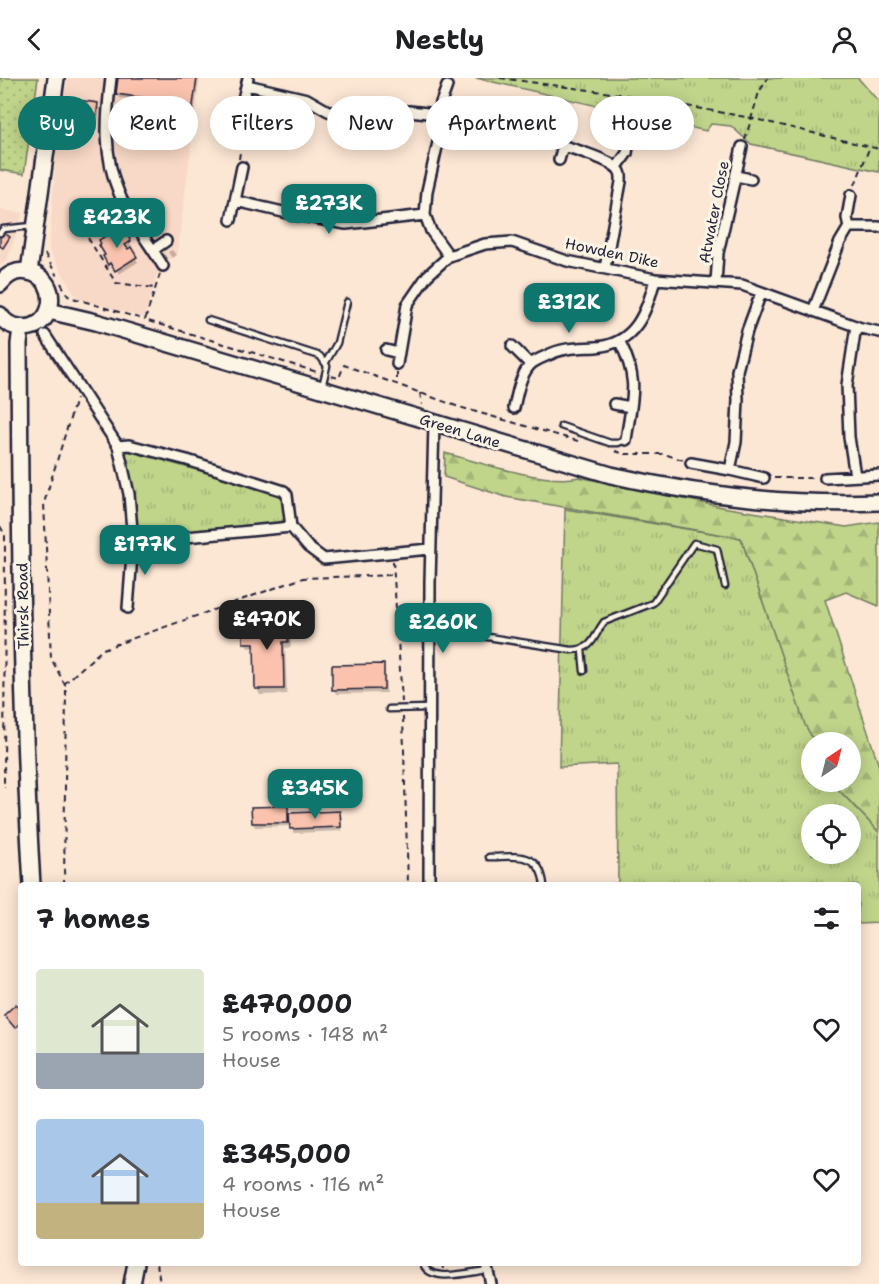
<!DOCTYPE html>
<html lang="en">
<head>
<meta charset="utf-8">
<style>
	body { margin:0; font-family:"Shantell Sans",sans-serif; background:#f6f6f6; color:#202124; height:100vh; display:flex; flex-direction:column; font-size:22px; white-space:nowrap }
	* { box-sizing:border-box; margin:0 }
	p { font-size:20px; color:#757577 }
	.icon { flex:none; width:33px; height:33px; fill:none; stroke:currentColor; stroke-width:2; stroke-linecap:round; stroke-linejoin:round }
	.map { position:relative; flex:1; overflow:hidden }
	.panel { position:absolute; left:18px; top:804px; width:843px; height:384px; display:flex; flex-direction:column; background:#fff; border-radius:6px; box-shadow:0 3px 15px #0003 }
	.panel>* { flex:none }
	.guide { position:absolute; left:18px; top:18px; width:843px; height:54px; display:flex; gap:12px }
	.needle { width:39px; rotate:35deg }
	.buttons { position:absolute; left:801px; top:654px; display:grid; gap:12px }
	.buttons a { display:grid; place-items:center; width:60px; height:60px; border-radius:50%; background:#fff; box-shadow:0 3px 15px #0003; font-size:30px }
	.price { position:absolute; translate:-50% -51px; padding:0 14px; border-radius:12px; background:#0f766e; color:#fff; font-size:20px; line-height:39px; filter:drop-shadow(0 2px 3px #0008) }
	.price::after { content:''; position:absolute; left:50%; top:36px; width:18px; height:14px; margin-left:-9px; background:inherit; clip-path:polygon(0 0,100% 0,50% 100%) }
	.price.active { background:#222; color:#fff }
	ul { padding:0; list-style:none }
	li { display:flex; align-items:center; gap:18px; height:150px; padding:0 18px }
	li span { display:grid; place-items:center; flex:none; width:168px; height:120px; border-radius:6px; color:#555 }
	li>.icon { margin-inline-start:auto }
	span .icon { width:72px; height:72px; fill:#fffc; stroke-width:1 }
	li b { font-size:26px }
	h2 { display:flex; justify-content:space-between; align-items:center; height:72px; padding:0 18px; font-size:26px }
	.pill { padding:0 21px; border-radius:27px; background:#fff; box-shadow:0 3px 15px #0003; font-size:21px; line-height:54px }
	.pill.active { background:#0f766e; color:#fff }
	header { display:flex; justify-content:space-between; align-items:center; height:78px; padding:0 18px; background:#fff; font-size:27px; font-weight:700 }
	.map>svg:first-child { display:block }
	.built { fill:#f8d8c6 }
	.grass { fill:url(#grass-tufts); stroke:#717b62; stroke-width:1.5; fill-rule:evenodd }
	.forest { fill:url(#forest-firs); stroke:#717b62; stroke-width:1.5 }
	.park { fill:url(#park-dots); stroke:#717b62; stroke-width:1.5 }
	.shadow { fill:#0003 }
	.building { fill:#fbc3ae; stroke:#22223b; stroke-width:1.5 }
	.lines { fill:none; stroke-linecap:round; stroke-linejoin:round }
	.service-casing { stroke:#22223b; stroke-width:9 }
	.minor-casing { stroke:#22223b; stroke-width:14 }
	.primary-casing { stroke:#22223b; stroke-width:20 }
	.path { stroke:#22223b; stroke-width:2; stroke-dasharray:6 4.5; stroke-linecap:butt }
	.service { stroke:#fcf5e5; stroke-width:4.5 }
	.minor { stroke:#fcf5e5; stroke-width:9 }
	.primary { stroke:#fcf5e5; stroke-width:15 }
	.labels { text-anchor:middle; stroke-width:6; stroke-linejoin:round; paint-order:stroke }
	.street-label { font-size:15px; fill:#22223b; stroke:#fcf5e5 }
</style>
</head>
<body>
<header><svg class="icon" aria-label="back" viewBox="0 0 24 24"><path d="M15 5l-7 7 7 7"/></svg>Nestly<svg class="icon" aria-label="person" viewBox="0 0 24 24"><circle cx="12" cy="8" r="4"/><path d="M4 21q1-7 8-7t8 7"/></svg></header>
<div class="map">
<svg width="879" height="1206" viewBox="0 0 879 1206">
	<defs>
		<pattern id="grass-tufts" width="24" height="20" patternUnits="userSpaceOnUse" patternTransform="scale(1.5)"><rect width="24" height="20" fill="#c0d48a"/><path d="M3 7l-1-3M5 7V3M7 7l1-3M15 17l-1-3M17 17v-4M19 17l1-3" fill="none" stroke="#a5b678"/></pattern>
		<pattern id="forest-firs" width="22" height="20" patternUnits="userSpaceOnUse" patternTransform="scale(1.5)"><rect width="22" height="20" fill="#c0d48a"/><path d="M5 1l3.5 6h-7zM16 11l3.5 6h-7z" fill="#a5b678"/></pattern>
		<pattern id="park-dots" width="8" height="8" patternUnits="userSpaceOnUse" patternTransform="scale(1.5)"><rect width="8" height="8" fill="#c0d48a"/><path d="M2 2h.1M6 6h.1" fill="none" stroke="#a5b678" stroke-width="1.8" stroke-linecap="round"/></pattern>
	</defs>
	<rect width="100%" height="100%" fill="#fce6d4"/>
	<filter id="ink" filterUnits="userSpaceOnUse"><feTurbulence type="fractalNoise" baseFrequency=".0167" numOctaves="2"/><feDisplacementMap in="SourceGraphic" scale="12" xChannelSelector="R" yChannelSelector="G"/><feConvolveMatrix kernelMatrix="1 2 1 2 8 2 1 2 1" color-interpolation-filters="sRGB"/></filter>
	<g filter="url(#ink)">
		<path class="built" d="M68 0H200L177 176 168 182 172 189 159 197 157 195 144 240 77 220 49 172 58 53Z
			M0 132 23 135 7 182 0 187Z"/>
		<path class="grass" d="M476 0H858L879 24V94L751 66 731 48 711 46 706 53Z
			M130 372 166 380 168 384 196 392 200 390 232 399 233 403 256 409 260 408C284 416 283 414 286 439L279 446 261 449C254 445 238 447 232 452L142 458 135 451 134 426 125 381V376Z
			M565 431 741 460 805 646 815 664H812V704H835L839 712 879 754V845L858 846V807H618L617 686 559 689ZM812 736H850V776H812Z"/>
		<path class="forest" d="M445 375C477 384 548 407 579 399L722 429 846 449 879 444V528L846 514 825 522 879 688V754L839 712 835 704H850V664H815L805 647 741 460 506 419 444 399Z"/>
		<path class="park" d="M0 0H38L24 96 0 92Z"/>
		<path class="shadow" d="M120 0H199L191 56 152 51 150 46 153 25 120 20 117 16Z
			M97 26 100 31 97 52 71 49 68 45Z
			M125 157 132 168 129 170 138 184 119 196 114 188 111 190 101 168Z
			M172 172 176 177 172 180 168 174Z
			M287 543 290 549 291 569 285 570 287 616 260 617 257 611 256 570H248L245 564Z
			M383 588 385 592 386 615 336 616 334 611Z
			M287 730 289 736 339 734 342 739V753L294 755 291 748 255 749 253 745Z"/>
		<path class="building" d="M118 0H197L189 53 148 47 152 21 116 16Z
			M70 21 98 25 95 49 67 45Z
			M118 150 122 157 126 155 131 163 125 167 128 171 131 169 137 179 115 193 110 185 108 187 103 178 105 177 99 167 101 166 99 162Z
			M0 152 10 159 3 170 0 168Z
			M287 542 288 564H283L284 611H255L254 565H243V543Z
			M384 586V611L332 612V587Z
			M288 728V745H252L251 729Z
			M340 733 341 749 290 751 289 735Z
			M16 926 21 932V944L15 950 4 937Z"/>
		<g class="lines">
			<defs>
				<path id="service" d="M0 155 3 151 32 148
					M208 242 320 278 327 288 322 309
					M326 284 337 265 347 224
					M561 348 610 365H618L626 362
					M430 550 571 572C595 571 592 560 604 544L653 525 694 465 717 471 725 508
					M582 572 584 593
					M389 631 430 630
					M489 779C516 779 540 772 544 807
					M423 1185C429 1206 470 1194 487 1192"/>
				<path id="minor" d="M111 0C106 40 103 78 119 115 129 140 149 165 163 188
					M247 7 307 21 328 33 348 40 366 41 409 33 437 36 441 51 427 113 425 137 431 153 449 178
					M437 36 447 8
					M238 42 248 0
					M538 60C554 65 609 80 618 91 622 95 621 99 621 104L605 190
					M559 82 563 68
					M617 89 627 75 631 52
					M736 98 751 101
					M236 123 296 137 346 146 425 137
					M231 142 242 89
					M849 149 847 140 851 117
					M153 172 166 163
					M716 205 718 175 742 69
					M813 233 840 164 849 149H879
					M45 257 118 368
					M620 264C640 304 632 320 626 362
					M512 268 530 286
					M386 272 398 275
					M397 286 407 227 427 198 449 178 485 166 512 164 567 183 655 201 742 207 861 250 879 254
					M614 326 631 329
					M514 330C517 316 520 298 530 287 534 283 541 280 546 278 563 269 578 270 596 269 635 266 647 234 655 201
					M691 385 730 392 736 364 738 322 737 293 747 253 761 215
					M730 392 764 400
					M855 398 849 359 847 307 856 248
					M825 400 879 397
					M291 449 133 464 129 416 118 368 129 367 187 382 284 413 287 417 291 449 308 469 324 481 430 471
					M128 530 133 464
					M429 807 430 504 434 345
					M486 1185 491 1206"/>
				<path id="primary" d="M29 194 56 0
					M0 206C7 197 17 191 28 194 64 201 54 256 19 249 11 248 4 244 0 237
					M49 233 96 244 611 397C699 417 788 428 879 424
					M21 250 19 266C20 446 21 627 32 807
					M132 1206 136 1185"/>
			</defs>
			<use href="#service" class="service-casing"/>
			<use href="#minor" class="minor-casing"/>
			<use href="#primary" class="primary-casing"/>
			<path class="path" d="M500 0 633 18 751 40 879 71
				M632 42 633 18
				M745 62 759 14 768 0
				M239 81 241 68 239 51
				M855 107 870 68
				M88 160 116 205 155 210
				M45 176 57 198
				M160 196 145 242 317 294
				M61 205 68 218 73 220 145 242
				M397 295V307
				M331 298 339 300 344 287 459 329 578 363
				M420 315 422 327
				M615 373 625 376H664L683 382
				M774 400H816
				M0 448 5 457 4 710
				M393 483 402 624
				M64 606 103 571 303 500 394 497
				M403 639 408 807
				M64 807 66 609 51 580 44 425 76 321
				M157 1185 160 1206
				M442 1185 443 1191"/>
			<use href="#service" class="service"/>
			<use href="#minor" class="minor"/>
			<use href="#primary" class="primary"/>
		</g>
	</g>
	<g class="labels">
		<g class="street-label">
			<text transform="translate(714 134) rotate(-79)" y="5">Atwater Close</text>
			<text transform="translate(612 175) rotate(12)" y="5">Howden Dike</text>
			<text transform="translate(460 353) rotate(17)" y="5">Green Lane</text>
			<text transform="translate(23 528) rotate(-91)" y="5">Thirsk Road</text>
		</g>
	</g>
</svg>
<div class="buttons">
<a><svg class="needle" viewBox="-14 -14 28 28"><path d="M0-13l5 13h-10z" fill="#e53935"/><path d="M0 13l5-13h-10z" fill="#757577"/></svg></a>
<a><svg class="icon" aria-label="locate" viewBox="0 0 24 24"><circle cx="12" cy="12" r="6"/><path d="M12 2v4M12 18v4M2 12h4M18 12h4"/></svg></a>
</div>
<b class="price" style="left:329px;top:157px">£273K</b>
<b class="price" style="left:117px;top:171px">£423K</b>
<b class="price" style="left:569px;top:256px">£312K</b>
<b class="price" style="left:145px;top:498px">£177K</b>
<b class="price active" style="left:267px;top:573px">£470K</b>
<b class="price" style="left:443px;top:576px">£260K</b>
<b class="price" style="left:315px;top:742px">£345K</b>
<div class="guide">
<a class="pill active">Buy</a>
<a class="pill">Rent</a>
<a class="pill">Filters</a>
<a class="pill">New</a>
<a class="pill">Apartment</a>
<a class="pill">House</a>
</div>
<section class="panel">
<h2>7 homes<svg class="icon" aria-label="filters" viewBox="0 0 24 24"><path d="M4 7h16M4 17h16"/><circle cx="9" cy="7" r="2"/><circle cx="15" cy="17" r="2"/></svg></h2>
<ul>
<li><span style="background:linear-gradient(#dfe7d0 70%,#9aa5b1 0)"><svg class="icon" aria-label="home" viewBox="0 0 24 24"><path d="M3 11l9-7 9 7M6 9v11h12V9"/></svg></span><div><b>£470,000</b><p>5 rooms · 148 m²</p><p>House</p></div><svg class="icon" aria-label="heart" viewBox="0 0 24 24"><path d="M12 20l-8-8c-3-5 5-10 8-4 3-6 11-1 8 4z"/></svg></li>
<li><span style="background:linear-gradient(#a9c7e8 70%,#c2b280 0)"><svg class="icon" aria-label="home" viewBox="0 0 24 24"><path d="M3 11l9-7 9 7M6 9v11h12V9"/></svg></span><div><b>£345,000</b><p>4 rooms · 116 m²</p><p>House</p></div><svg class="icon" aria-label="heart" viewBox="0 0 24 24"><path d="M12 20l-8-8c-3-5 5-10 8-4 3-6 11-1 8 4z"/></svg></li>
</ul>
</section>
</div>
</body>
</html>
